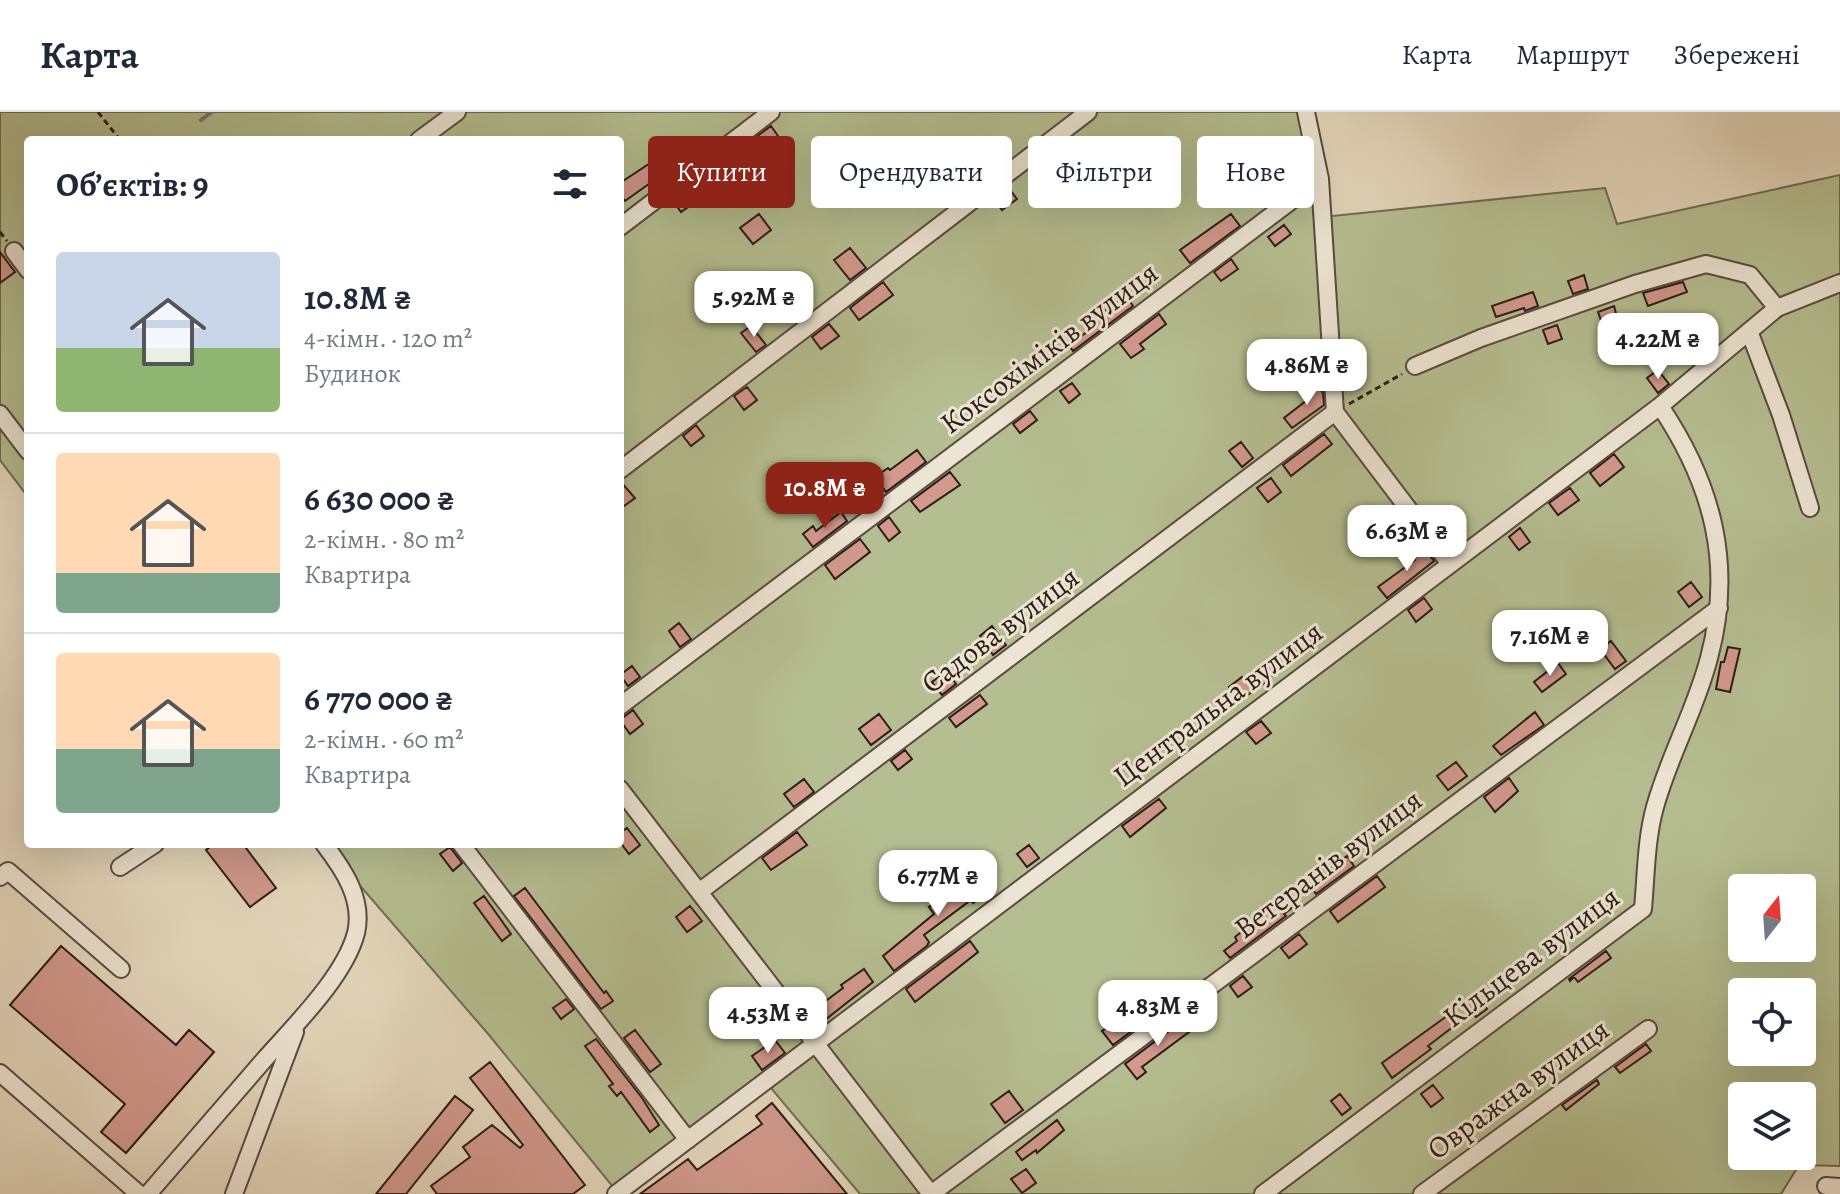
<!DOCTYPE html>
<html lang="uk">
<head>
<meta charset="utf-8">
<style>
	body { margin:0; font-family:Alegreya,serif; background:#f2f2f3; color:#1f2937; height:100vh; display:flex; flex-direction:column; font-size:30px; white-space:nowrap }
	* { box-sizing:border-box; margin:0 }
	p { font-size:26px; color:#747a83 }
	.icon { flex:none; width:44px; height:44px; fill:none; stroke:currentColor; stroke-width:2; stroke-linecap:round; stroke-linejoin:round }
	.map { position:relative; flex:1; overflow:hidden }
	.panel { position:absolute; left:24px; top:24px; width:600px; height:712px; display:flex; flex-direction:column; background:#fff; border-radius:8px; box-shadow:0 8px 32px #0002 }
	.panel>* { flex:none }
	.hud { position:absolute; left:648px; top:24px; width:760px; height:72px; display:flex; gap:16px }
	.needle { width:52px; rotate:17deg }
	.controls { position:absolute; left:1728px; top:762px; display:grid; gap:16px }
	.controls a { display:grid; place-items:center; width:88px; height:88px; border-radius:8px; background:#fff; box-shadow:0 8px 32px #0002; font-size:40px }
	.price { position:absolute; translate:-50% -68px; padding:0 18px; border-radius:16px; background:#fff; color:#222; font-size:26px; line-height:52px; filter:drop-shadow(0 2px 4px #0008) }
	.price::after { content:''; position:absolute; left:50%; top:48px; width:24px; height:18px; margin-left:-12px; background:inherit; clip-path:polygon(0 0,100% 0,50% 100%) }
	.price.active { background:#8f2418; color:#fff }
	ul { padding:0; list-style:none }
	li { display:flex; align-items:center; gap:24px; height:200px; padding:0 32px }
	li+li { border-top:2px solid #e0e1e3 }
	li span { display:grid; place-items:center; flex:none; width:224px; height:160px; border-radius:8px; color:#555 }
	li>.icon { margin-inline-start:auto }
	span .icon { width:96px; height:96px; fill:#fffc; stroke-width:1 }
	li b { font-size:34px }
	h2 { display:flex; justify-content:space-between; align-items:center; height:96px; padding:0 32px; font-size:34px }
	.pill { padding:0 28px; border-radius:8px; background:#fff; box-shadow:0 8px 32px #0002; font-size:28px; line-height:72px }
	.pill.active { background:#8f2418; color:#fff }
	header { display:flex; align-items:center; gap:48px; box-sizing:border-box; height:112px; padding:0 40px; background:#fff; border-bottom:2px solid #e0e1e3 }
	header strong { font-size:38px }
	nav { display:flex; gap:44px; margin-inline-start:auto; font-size:28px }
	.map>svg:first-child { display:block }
	.green { fill:#b5be90; stroke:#706d53; stroke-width:2; fill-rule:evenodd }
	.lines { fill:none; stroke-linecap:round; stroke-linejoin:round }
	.stream { stroke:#6b7b72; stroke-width:4 }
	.building { fill:#d2998c; stroke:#2b1c16; stroke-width:2 }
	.minor-casing { stroke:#594b40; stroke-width:20 }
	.path { stroke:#2b1c16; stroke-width:3; stroke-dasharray:6 4; stroke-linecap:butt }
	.minor { stroke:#ede5d3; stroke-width:16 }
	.labels { text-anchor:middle; stroke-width:6; stroke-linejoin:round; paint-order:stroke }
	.street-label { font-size:30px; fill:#2b1c16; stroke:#ede5d3 }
</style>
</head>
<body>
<header>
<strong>Карта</strong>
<nav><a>Карта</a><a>Маршрут</a><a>Збережені</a></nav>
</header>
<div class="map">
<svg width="1840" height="1082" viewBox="0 0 1840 1082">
	<rect width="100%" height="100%" fill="#e4d7bc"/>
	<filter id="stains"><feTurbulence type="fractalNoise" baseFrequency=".0025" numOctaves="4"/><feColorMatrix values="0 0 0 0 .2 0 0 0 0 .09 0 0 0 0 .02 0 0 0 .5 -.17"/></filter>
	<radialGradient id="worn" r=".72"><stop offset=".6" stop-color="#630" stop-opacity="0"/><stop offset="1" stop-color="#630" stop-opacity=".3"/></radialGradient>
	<path class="green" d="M0 0H1306L1323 105 1605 76 1617 112 1840 63V1054L1799 1053 1781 1082H860L766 970 618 1081 489 923 324 732H620V28H28V385L0 348ZM1742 776H1802V836H1742ZM1742 880H1802V940H1742ZM1742 984H1802V1044H1742Z"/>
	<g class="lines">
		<path class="stream" d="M201 8 212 0"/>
	</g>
	<path class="building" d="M771 14 778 24 763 35 756 25Z
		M682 30 691 42 625 89 620 83V71Z
		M1064 32 1074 44 1062 54 1052 41Z
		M954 42 968 60 953 70 940 52Z
		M708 62 720 78 708 87 705 83 681 100 673 89Z
		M1265 73 1276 87 1265 94 1255 81Z
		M1008 75 1017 87 1002 98 993 86Z
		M759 102 771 118 753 132 740 116Z
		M1231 102 1240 114 1190 151 1180 138Z
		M1284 113 1291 122 1275 134 1268 125Z
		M850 136 866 156 850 168 834 148Z
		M0 140 15 160 0 171Z
		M1231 147 1238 157 1221 169 1214 160Z
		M1584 163 1588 177 1573 182 1568 169Z
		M883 170 893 183 859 208 850 196Z
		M1683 170 1687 180 1648 194 1643 181Z
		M1533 180 1538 194 1525 199 1524 196 1496 205 1492 194Z
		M1126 183 1133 194 1073 239 1069 233 1095 214 1087 204 1097 196 1101 202Z
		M1614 194 1618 209 1603 214 1598 200Z
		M1159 202 1166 212 1140 232 1144 237 1131 246 1120 232Z
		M829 212 839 224 821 237 812 225Z
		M1557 213 1562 227 1548 232 1543 218Z
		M751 214 766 233 756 240 741 221Z
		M1658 258 1669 272 1658 281 1647 266Z
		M1072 271 1080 282 1069 291 1060 279Z
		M1317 273 1323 281 1324 293 1292 316 1284 306 1307 288 1303 283Z
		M747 275 757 288 744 298 734 284Z
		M1030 299 1037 308 1020 321 1013 312Z
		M696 313 704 324 691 334 683 324Z
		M1324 322 1332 332 1291 364 1283 353Z
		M1241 330 1253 346 1242 355 1229 339Z
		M917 338 926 350 886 380 875 365 888 356 890 358Z
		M1614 342 1624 355 1600 374 1590 361Z
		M950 360 960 373 920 400 911 389Z
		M1271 366 1281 380 1268 390 1257 376Z
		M620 369 635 386 620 397Z
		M1570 376 1579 388 1558 403 1549 391Z
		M841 400 847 409 813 435 803 422 813 414 816 419Z
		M889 405 900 420 889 429 878 414Z
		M1520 416 1530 430 1519 438 1509 425Z
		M860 427 870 440 835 467 825 453Z
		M1424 436 1434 449 1387 486 1378 475 1415 448 1412 445Z
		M1691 470 1702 485 1689 495 1678 480Z
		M1424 486 1432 497 1416 510 1408 498Z
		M679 511 691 527 680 535 669 519Z
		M992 514 1006 533 993 543 980 524Z
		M1611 529 1626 549 1615 557 1600 537Z
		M1290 532 1299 543 1269 566 1270 568 1240 588 1229 575 1242 565 1244 568Z
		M1728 535 1740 537 1730 580 1716 577 1721 550H1724Z
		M1558 551 1566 562 1542 580 1534 570Z
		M632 554 640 565 628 574 620 563Z
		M947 559 956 572 942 583 932 570Z
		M980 583 987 592 956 615 949 606Z
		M633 598 643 612 630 622 620 608Z
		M1535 600 1544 613 1501 643 1493 634Z
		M879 602 891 618 871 633 859 617Z
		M1261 609 1271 621 1256 632 1246 620Z
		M905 638 912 647 898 658 891 649Z
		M1456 650 1467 664 1448 678 1437 664Z
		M1509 666 1518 679 1495 700 1484 685Z
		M804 667 814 680 794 695 784 682Z
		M1159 687 1166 696 1130 725 1122 714Z
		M627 716 640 733 629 742 620 730V721Z
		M797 720 807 733 771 758 762 746Z
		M214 732H243L276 776 250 795 206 738Z
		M1029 733 1039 746 1027 755 1017 742Z
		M450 735 462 751 453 759 440 742Z
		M1347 744 1354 754 1316 782 1306 768 1322 756 1325 761Z
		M974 757 990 778 973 791 971 788 924 823 929 830 927 834 894 859 883 844 934 802 929 795 959 773 957 770Z
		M1377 764 1385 775 1338 810 1330 799Z
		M525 776 604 881 606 879 613 889 601 897 514 784Z
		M1289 782 1297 792 1284 802 1286 804 1230 846 1224 839 1237 829 1235 825Z
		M484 784 511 822 502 829 474 791Z
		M690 794 702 809 687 820 676 805Z
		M1590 796 1599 808 1587 816 1578 804Z
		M1299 822 1307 832 1289 846 1281 836Z
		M970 829 978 840 915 890 906 877Z
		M61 834 176 933 189 918 214 940 126 1041 101 1020 125 992 10 893Z
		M1606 839 1611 846 1578 870 1574 865 1570 869 1569 867Z
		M864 857 873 870 820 912 811 900 843 876 841 873Z
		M1243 864 1252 875 1238 885 1230 874Z
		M1164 878 1172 889 1113 933 1102 919Z
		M756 880 769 897 755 908 742 891Z
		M1477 884 1487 897 1476 905 1466 892Z
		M566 887 574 897 561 907 553 896Z
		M1447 904 1454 914 1428 934 1431 937 1392 966 1382 951Z
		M1185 907 1193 917 1142 955 1146 960 1137 967 1125 952Z
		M635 918 661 952 650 960 624 926Z
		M596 927 642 986 659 1013 650 1020 621 980 617 984 609 974 613 972 585 934Z
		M775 928 785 941 762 958 752 944Z
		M1646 932 1651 939 1620 961 1615 955Z
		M490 950 585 1073 573 1082H437L431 1074 470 1045 463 1035 492 1013 520 1036 523 1033 470 966Z
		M1597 968 1599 972 1566 998 1562 993Z
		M1433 973 1443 986 1431 995 1421 982Z
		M1009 979 1023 998 1005 1011 991 992Z
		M1340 982 1351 996 1342 1003 1331 989Z
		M455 984 473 998 406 1082H376Z
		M772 991 847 1082H640L688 1047 697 1058 762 1012 756 1004Z
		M1057 1008 1064 1018 1037 1041 1036 1038 1022 1048 1016 1040Z
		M1026 1057 1036 1071 1022 1081 1011 1067Z"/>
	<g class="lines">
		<defs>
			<path id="minor" d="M1306 0 1320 67 1335 300 1450 452
				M419 28 457 0
				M620 115 771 0
				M14 139 28 158
				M1749 219 1781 303 1810 396
				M1415 254 1481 226 1635 172 1706 152 1750 163 1777 196
				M0 302 28 339
				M620 358 1088 0
				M620 594 1320 67
				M620 677 931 1082
				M461 732 688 1028
				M120 755 155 732
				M0 765 8 759 121 857
				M699 780 1335 300
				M0 961 139 1082
				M1826 1074 1840 1075
				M148 1082C187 1037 225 993 264 948 294 914 345 864 356 821 364 787 343 757 324 732
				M234 1082 295 920
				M616 1082 1660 294 1777 196 1840 171
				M931 1082 1719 496
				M1263 1082 1643 797C1646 764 1646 727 1655 695 1669 644 1696 597 1709 546 1734 453 1713 373 1660 294
				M1422 1082 1648 917"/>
		</defs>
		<use href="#minor" class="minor-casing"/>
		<path class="path" d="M98 0 120 28
			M0 120 7 129
			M1349 292 1402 262"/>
		<use href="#minor" class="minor"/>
	</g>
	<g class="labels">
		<g class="street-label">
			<text transform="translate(1049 236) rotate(-37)" y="10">Коксохіміків вулиця</text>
			<text transform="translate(1000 518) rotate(-37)" y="10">Садова вулиця</text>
			<text transform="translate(1218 592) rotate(-37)" y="10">Центральна вулиця</text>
			<text transform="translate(1328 752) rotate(-37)" y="10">Ветеранів вулиця</text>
			<text transform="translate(1531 845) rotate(-37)" y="10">Кільцева вулиця</text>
			<text transform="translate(1518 977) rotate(-36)" y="10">Овражна вулиця</text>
		</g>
	</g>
	<rect width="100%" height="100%" filter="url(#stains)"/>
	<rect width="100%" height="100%" fill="url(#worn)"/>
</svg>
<div class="controls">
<a><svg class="needle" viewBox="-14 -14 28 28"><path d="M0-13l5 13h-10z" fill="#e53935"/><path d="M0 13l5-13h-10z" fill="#747a83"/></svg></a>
<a><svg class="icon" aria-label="locate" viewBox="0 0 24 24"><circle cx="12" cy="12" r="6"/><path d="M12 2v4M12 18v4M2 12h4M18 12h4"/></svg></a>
<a><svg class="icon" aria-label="layers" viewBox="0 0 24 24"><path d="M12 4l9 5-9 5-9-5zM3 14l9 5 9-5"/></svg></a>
</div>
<b class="price" style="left:754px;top:227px">5.92M ₴</b>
<b class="price" style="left:1658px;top:269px">4.22M ₴</b>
<b class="price" style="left:1307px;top:295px">4.86M ₴</b>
<b class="price active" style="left:825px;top:418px">10.8M ₴</b>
<b class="price" style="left:1407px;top:461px">6.63M ₴</b>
<b class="price" style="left:1550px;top:566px">7.16M ₴</b>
<b class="price" style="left:938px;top:806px">6.77M ₴</b>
<b class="price" style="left:1158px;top:936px">4.83M ₴</b>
<b class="price" style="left:768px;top:943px">4.53M ₴</b>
<div class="hud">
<a class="pill active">Купити</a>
<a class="pill">Орендувати</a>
<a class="pill">Фільтри</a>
<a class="pill">Нове</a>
</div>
<section class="panel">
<h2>Об’єктів: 9<svg class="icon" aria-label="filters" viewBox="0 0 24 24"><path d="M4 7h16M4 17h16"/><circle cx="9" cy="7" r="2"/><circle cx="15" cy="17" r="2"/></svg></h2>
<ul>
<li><span style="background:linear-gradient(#c9d6e8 60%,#8fb573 0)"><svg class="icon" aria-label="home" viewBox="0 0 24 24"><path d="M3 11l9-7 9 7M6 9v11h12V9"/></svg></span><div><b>10.8M ₴</b><p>4-кімн. · 120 m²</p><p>Будинок</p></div></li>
<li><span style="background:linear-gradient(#ffd9b3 75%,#7fa58c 0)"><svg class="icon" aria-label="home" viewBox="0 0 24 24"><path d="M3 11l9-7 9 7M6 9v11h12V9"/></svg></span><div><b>6 630 000 ₴</b><p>2-кімн. · 80 m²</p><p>Квартира</p></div></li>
<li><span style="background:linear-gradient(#ffd9b3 60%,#7fa58c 0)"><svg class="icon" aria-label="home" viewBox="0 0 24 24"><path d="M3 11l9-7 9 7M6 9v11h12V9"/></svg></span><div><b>6 770 000 ₴</b><p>2-кімн. · 60 m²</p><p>Квартира</p></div></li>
</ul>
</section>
</div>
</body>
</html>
